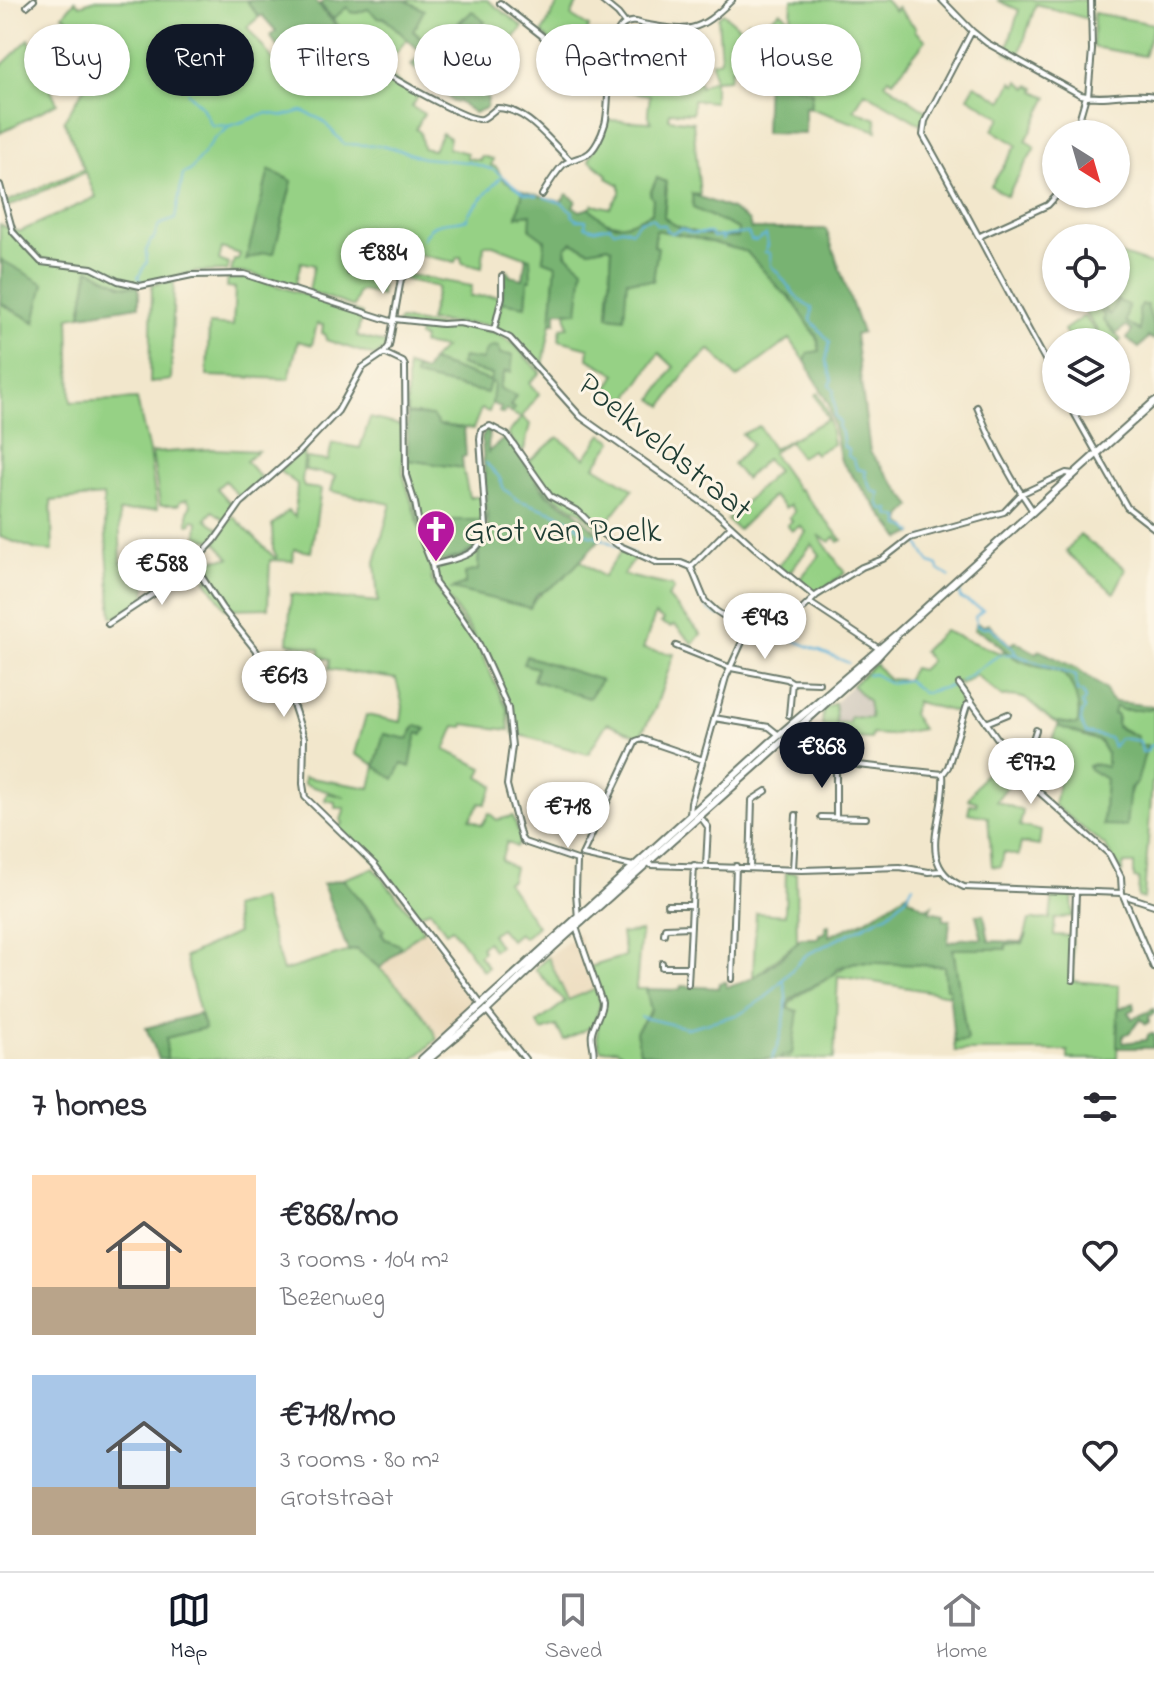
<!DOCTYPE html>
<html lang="en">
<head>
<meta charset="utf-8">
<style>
	body { margin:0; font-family:"Indie Flower",sans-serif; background:#f7f7f7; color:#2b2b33; height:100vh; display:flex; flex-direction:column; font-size:30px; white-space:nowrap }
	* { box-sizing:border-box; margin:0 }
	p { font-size:26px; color:#7c7c81 }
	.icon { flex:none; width:44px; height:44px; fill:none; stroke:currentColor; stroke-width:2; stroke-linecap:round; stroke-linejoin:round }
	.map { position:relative; height:1059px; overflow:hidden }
	.side { display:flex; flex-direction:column; background:#fff; flex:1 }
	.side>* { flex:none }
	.guide { position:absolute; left:24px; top:24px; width:1106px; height:72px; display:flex; gap:16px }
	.needle { width:52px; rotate:143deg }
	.buttons { position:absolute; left:1042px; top:120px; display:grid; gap:16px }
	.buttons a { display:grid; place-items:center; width:88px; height:88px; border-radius:50%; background:#fff; box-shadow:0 2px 6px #0004; font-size:40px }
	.price { position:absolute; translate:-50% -68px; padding:0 18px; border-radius:28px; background:#fff; color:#222; font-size:26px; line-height:52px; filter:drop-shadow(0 2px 4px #0008) }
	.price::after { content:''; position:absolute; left:50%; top:48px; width:24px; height:18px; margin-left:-12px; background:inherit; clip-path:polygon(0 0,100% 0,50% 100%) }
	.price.current { background:#111827; color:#fff }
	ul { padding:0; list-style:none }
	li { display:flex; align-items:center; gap:24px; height:200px; padding:0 32px }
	li span { display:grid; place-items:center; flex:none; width:224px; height:160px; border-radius:0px; color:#555 }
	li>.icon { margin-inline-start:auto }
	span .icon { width:96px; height:96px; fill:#fffc; stroke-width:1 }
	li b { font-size:34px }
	h2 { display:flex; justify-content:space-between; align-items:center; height:96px; padding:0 32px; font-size:34px }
	.chip { padding:0 28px; border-radius:36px; background:#fff; box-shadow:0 2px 6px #0004; font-size:28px; line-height:72px }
	.chip.current { background:#111827; color:#fff }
	.dock { display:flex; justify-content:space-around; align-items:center; height:112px; border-top:2px solid #e1e1e2; background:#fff; font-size:22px; color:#7c7c81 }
	.dock a { display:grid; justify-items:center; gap:4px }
	.dock .current { color:#111827 }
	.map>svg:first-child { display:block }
	.built { fill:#ead9ba }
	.industrial { fill:#cac3b8 }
	.green { fill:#96d185; stroke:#5a875c; stroke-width:2; fill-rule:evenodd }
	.forest { fill:#78b372; stroke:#4c7853; stroke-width:2 }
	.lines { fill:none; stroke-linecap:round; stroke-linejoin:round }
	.stream { stroke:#61b4dc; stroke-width:2 }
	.minor-casing { stroke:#697869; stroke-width:8 }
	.major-casing { stroke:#697869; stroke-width:10 }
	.minor { stroke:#fff; stroke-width:4 }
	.major { stroke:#fff; stroke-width:6 }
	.labels { text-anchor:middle; stroke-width:6; stroke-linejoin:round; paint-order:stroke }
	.street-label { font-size:34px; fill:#1f3d34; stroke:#fcf5e5 }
	.poi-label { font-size:34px; fill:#1f3d34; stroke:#fcf5e5; text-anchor:start }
</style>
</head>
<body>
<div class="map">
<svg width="1154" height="1059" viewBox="0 0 1154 1059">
	<rect width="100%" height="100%" fill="#fcf5e5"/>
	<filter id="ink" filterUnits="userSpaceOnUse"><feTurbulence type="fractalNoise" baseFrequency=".0125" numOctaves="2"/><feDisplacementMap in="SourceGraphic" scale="16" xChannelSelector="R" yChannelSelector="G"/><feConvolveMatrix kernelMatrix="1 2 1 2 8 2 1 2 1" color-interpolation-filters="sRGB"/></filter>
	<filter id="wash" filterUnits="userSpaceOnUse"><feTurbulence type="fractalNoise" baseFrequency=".006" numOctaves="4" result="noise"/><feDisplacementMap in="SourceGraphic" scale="32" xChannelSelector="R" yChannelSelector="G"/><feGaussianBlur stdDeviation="1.8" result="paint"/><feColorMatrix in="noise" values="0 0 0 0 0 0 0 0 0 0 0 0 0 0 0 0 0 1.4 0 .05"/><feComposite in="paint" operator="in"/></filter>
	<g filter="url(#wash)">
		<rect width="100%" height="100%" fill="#f2e7cc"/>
		<path class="built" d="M424 930 474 996 473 1007 437 1039 432 1026 380 968Z
			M579 933 595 989 568 1000 548 957Z"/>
		<path class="industrial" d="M852 685 868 701 871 718 850 717 849 723H836L835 703Z"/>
		<path class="green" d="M96 0H246L259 17 247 27 274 61 287 59 302 67 340 30 363 61 419 95 412 107 424 114 416 129 420 132 423 148 433 150 442 133 450 138 448 148 467 153V158L480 160 481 156 493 159 491 166 496 167 504 180 523 191 517 216 531 214 556 265 551 323 542 370 511 336 496 328 501 302 526 305 530 259 493 245H484L482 268 462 263 461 257H457L455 262 416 254 407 267 413 249 411 247 372 239 350 244 347 272 382 275 381 296 362 290 358 292 354 307 309 291 314 265 301 262 295 286 252 274 231 272 234 260H238L240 254 222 248 219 260 229 264 227 271 196 272 126 287 89 270 81 315 69 317 71 402 137 399 149 452 157 509 119 512 121 563H140L151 569 157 567 159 578H152L147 582 145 597 116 618 112 616 103 496 51 501 53 551 37 550 0 537V303L35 322 2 260 0 264V225L19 232 96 197 85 172 7 207 6 202 84 169 64 120 107 52 63 15 75 1 80 5ZM270 170 292 181 274 253H264L247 259Z
			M405 0H487L523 27 507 47 483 27 463 17 451 33 438 28 455 41 453 50 444 61 413 30Z
			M560 0H579L571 16 589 27 584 37 582 36 566 56 542 33Z
			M792 0H885L895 11 897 7 916 28 915 31 926 40 893 81 889 78 885 83 928 112 920 124 865 92 854 110 876 119 877 131 810 108 812 92 767 77 773 62 771 47 765 73 754 69 745 59 742 70 732 68 729 79 714 80V102L693 100V113L669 112V119L693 122 700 195 693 194 738 229V238C716 237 680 233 664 217L667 189 657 178 650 193 653 199 652 213 624 226 601 220 590 208 593 204 610 208 620 193V185L607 178 608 175 589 160 608 120 651 122 648 112 650 95 632 92 630 79 635 52 654 57V62L668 63 667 89H675L676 72 696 70 700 87 714 79 712 62 721 60 718 17 723 13 742 29 748 21 759 29 780 11 791 20Z
			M997 0H1089L1091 20 1036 4 1018 59 1006 52 1019 10Z
			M347 6 351 12 357 13 368 8C383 16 394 27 408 37L384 70 362 55 333 19Z
			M1094 13 1154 24 1144 56 1093 47Z
			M29 39 57 103 0 133V67Z
			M1019 81 1028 88 1030 85 1036 88 1035 91 1048 97 1026 141 1035 147 1007 196 991 186 1017 145 993 130 1001 117 968 97 975 85 1003 101 1012 82 1017 85Z
			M656 230 693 237 747 252 805 315C809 329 818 336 820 351L809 353 805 361 790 339 737 378 710 349 685 373 663 406 653 399 674 367 659 353 627 400 607 389 616 374 588 359 589 348 559 340 561 328 568 327 566 311H578L566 247 572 242 589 250 609 246 612 248 608 315 624 317 626 280 653 281 657 247H654Z
			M1116 253 1154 265V329L1148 312 1139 310 1141 332 1126 322 1110 316 1095 298H1116Z
			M228 275 254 278 362 314 357 336 387 344 384 351 374 356 326 340 325 334 322 333 323 325 317 324 312 345 298 341 289 379 207 376 209 324 233 326 235 288 227 287Z
			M409 275 472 286 470 297 499 296 493 325 429 321 438 287 403 279Z
			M174 280 171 380 150 383 152 285Z
			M1075 298H1090L1106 316 1103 320 1121 340 1116 345V342H1071L1064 330 1084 316 1097 333 1098 331Z
			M400 320 440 326 460 325 497 333 515 345 540 373 529 383 539 394 522 417 530 424 524 450 521 452 508 434 521 418 511 413 514 409 499 389 505 371 510 372 483 360 461 365 492 375C497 389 494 399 489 412L481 409 473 429 439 425 418 414H407V366L416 369 415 376 490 381 431 361 444 348 422 344 423 338 418 337 419 331 397 324Z
			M818 393 828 413 833 444 815 454 812 450 800 457 789 441 772 453 798 490 800 489 842 540 839 542 835 537 830 542 818 535 845 573 821 591 814 593 798 581 820 555 812 544 788 574 778 566 806 532 800 526 792 531 787 525 792 521 789 518 795 512 790 505 785 508 773 496 738 530 727 520 777 471 766 459 745 479 733 464 752 444 742 434 759 426 773 449 828 419 815 395Z
			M370 418 404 426 403 473 430 565 432 581 476 642 507 709 509 730 464 724 463 727 455 726 445 750 483 768 479 777 494 786 485 804 480 803 470 819 482 825 489 813 497 820 513 816 521 840 516 847 507 842 501 860 514 868 511 880 507 882 537 926 524 938 518 933 510 940 500 928 491 934 499 946 493 950 487 942 481 947 483 951 479 955 488 967 483 971 452 928 446 932 430 910 417 915 370 856 338 828 343 823 341 820 345 808H335V802L325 800 327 793 345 797 304 784V777L370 788 375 766 394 778 418 732 423 734 415 726 408 739 384 734 375 765 355 754 366 715 401 722 403 706 396 679 329 669 330 659 319 657 320 649 288 643 291 594 378 602 375 562 391 504 331 491 335 476 305 470 306 458 328 461 332 443 360 448Z
			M602 434 613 441 595 466 633 489 600 531 581 512 548 493 528 462 558 437 585 458Z
			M305 448 302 482 304 487 321 489 311 552 294 549 293 561 270 560 268 608 226 609 205 579 211 578V560L230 558 216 542 233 516 275 558 277 557 273 549 272 525 288 511 295 517 297 484 279 471Z
			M212 449 258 451 246 461 262 479 241 499 225 481 217 488 234 507 225 520 213 511 206 519 220 529 211 541 197 535 198 521 192 520V524H188V511L191 505 187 499 180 501 178 505H160L152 453Z
			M408 460 463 468 469 497H483L485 520H436L434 539H424L407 473Z
			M1080 535 1126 569 1114 593 1066 552Z
			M479 549 478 570 465 584 454 589 533 601 580 560 603 577 621 551 636 556 623 575 672 586 674 589 668 597 701 634 693 644 675 625 670 627 661 623 664 620 655 615 643 649 674 654 655 709 640 736 607 723 588 754 513 733C508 675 470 629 437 583L434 574 439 566ZM526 656 600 680 601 681 533 680 538 668Z
			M944 631 1000 653 1004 651 1035 666 1064 672 1071 679 1079 705 1078 726C1069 724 1059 724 1053 721 1031 707 1032 693 1002 697L976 675 961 685 959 682 955 683 962 694 959 702V713L916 702 912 714 922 729 888 735 872 734 871 739 850 738V736H843L842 730 822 726 823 710 835 703 836 723H849L850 717 871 718 868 701 852 685 875 664 888 679 906 680 913 668 921 670 930 661 923 651Z
			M1115 705 1150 710 1154 707V782L1152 783 1144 899 1138 897 1139 879 1134 878V864H1124L1122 872 1105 846 1054 805 1064 757 1048 750 1058 726 1099 741 1107 754V767L1094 764 1089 766 1090 769 1106 779 1103 825 1129 796 1146 745H1137L1138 737 1117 726 1118 718 1112 714Z
			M986 772 1010 783 996 801 1023 811 1020 826 1041 831 1039 846 1021 843 1018 856 1004 852 1001 867 992 866 988 817 968 813 970 804 976 805 977 802 968 799Z
			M374 868 424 930 399 950V945L385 939 375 916 343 879Z
			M786 872 796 873 797 942 753 978 756 913 785 915Z
			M1053 893 1072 894 1073 916 1055 919 1054 935 1072 936 1073 981 1119 985 1117 1059H1068V1051H955L954 1042 967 1040 953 948 1005 949 1006 945 1023 943 1029 920 1050 919Z
			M261 899 283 971 356 949C381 968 427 1010 437 1039L414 1059H167L165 1038 204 1028 185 957 237 933 232 907Z
			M641 931 636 989H646L651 1010 636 1032 640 1051 675 1059H604L603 1057 623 1054 616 1049 601 1050C592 1033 601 1020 604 1003L590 967 625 956 621 934Z
			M548 957 568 1000 595 989 601 1003 593 1026 564 1040 556 1026 542 1031 537 1023 565 1002 535 969Z
			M855 962 944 966 946 988H949L950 995 838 976 834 1059H781V1056L792 1054C786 1005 776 1006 822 982 836 975 839 967 855 962Z"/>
		<path class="forest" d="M246 0H314L340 30 302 67 287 59 270 36 276 31 262 15 259 17Z
			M325 0H405L424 10 413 31 444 60 453 50 454 41 437 28 440 24 451 32 472 11 485 22 483 27 514 53 511 58 514 61 498 79 501 86 497 90 491 86 484 95 488 99 486 108 474 113 458 101 453 102 432 82 443 66 429 52 423 58 426 60 416 70 411 65 422 53 384 17 378 18 368 9 357 13 351 12 347 7 333 19 320 4Z
			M779 42 781 46 777 60 773 62 768 77 812 92 810 108 805 107V134L765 133 767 77 742 70 745 59 755 62 754 69 765 73 773 43Z
			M269 170 292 181 274 253H264L246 260Z
			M657 178 666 182 664 217C680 233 717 238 738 237V229L693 208 692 194 731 209 749 221 751 229H826L862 333 855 335 870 452 912 506 903 515 901 522 913 533 901 539 841 461 829 405 805 361 808 353 820 351 818 339 789 295 782 292 747 252 693 237 656 230 654 246 658 247 653 281 627 280 624 318 608 316 612 248 608 246 589 250 572 242 566 247V254L583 268 578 312 556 311V323H551L556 265 543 260 545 240 530 229 531 214 517 216 523 191 561 202 567 194 576 200 573 206 580 211 590 208C614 234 624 225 652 213L653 199 650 194Z
			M526 257 530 258 531 280H528L526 306 501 302 505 273 508 270 510 276 523 279Z
			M2 260 44 284 35 322 0 303Z
			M89 269 121 285 139 287V306L81 315Z
			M1090 298H1095L1110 315 1117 300 1128 305 1126 322 1140 331 1139 310 1142 305H1147L1154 329V340L1148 337 1139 348 1127 339 1132 331 1126 326 1116 334 1103 320 1105 316Z
			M493 346 499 347 500 354 513 355 511 372 505 371 499 388 516 396 510 406 515 409 511 413 506 410 503 414 499 412 501 408 492 403 494 383 490 382 487 393 415 377 416 369 425 372 431 361 490 381 492 375 460 365 463 357 482 360 486 350Z
			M407 414 432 416 439 425 464 428 466 456 462 457 463 468 408 460Z
			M487 427 489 428 488 452 506 437 547 495 573 510 602 537C586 554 559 588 537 594L530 608 452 589 465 584V573L478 570 479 549 488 528 482 438Z
			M436 520H485L480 545 463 555 440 562 434 549 428 551 424 539H434Z
			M976 623 983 626 989 624 1010 645 1015 641 1036 653 1039 650 1078 669 1106 690 1109 698 1115 702 1153 706 1150 710H1122L1115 706 1113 714 1117 715V727L1138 737 1137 745H1147L1137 783 1130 788 1126 826 1103 825 1106 779 1090 769 1088 766 1094 764 1107 767V754L1100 741 1058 726 1059 722 1077 725C1081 715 1078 705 1075 694 1064 659 1044 674 1015 658 999 648 992 635 974 630Z
			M526 656 601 680 589 698 533 680 537 668 523 664Z
			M417 725 426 729 423 734 418 733C413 744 413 755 410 767L402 764 394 779 375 766 384 734 408 739Z
			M343 879 384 930 381 933 385 939 400 945 399 950 380 968 356 949 348 951 323 884Z
			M908 893 909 898 926 908 932 905 929 911 944 914V920H950L948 943 964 938 982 939 976 915 984 914 989 941 1022 942 1027 934 1023 943 1006 945V949H953L967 1041 954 1042 949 988H946L944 966 855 962 838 968 832 976 801 992 790 1000 787 1008 798 1011 792 1054 782 1056 781 1059H675L640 1052 636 1032 651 1010 646 989 680 990 681 986 718 988 719 983 726 982V987C756 982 781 960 801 938H819V934L825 933V926L829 925V936L864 921Z
			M1134 1003 1135 1009 1129 1012 1132 1019 1154 1009V1014L1149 1016V1022L1146 1024 1141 1019 1129 1033 1123 1035V1043L1146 1040 1149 1034H1154V1048H1117L1118 1009Z
			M199 1014 205 1028 166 1038 167 1059H159L146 1028Z"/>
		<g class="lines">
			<path class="stream" d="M187 92 202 107 211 125 230 126 268 113 284 116 302 111 322 120 344 144 386 146 423 158 468 162 494 170 524 193 538 196
				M544 197 562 203 573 212 572 215 577 220H586L585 226 595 229 610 226 614 231 624 228 632 231 640 221 652 218 657 225H665L666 230 672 233 681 229 692 233H710L713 237 721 236 722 240 724 236 748 233 751 240 756 241 766 235 768 245 765 252 770 253 771 266C786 278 793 300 812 308L811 320 830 342 826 360 832 380 830 385 834 390C831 400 838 408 834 416L840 423 838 426 842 433 844 447 849 450 848 456 854 460 857 469 866 471 865 476 873 491 880 493 878 503 883 510 890 509 889 515 900 518V526L908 528 913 533
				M423 239C433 217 448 225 467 219L469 213 500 178
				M142 282 138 277 147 262 146 251 151 240H153L159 225 175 219 183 174 190 171 214 139 228 128
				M486 463 499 477 504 489 518 500 563 516 589 535H594L633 554
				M926 536 918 543 919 545 930 563 938 566 939 570 950 577
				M677 565 690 569
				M959 587 960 598 983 610 975 617 977 626 984 628 989 626 1014 649 1016 655 1076 676 1077 692H1082L1085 699 1082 704 1085 709 1082 712 1081 722 1086 733 1110 738 1113 747 1120 738 1140 741 1142 752 1148 751 1149 746 1154 745
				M705 604 709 610 719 616
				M778 639 793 640 849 663
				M867 675 874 674 890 683 907 680 923 693 955 685
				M961 681 999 655 1016 654
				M641 1017 687 1028 740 1014 766 997 806 955 888 914 906 898 913 885
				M772 1059C782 1038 791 1002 783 980"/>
		</g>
	</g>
	<g filter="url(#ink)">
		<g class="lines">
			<defs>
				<path id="minor" d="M601 0 618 14 625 23
					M942 0 972 31 987 43 1081 95C1106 101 1129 91 1154 96
					M500 3 541 35 598 88 606 89
					M27 6 34 0
					M972 31 925 121 923 135C969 216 1010 298 1056 379
					M390 76C404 84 469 122 482 119 487 117 493 111 497 108 527 108 550 142 570 160
					M1088 97 1092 50 1091 0
					M1075 134 1086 96
					M0 185 13 232 41 262 92 268 118 281 140 286 192 275 244 274 394 322
					M542 195C548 185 555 173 563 165 570 159 578 159 586 155 595 151 602 134 605 124 611 104 604 35 625 24 631 20 637 22 643 24 689 32 697 34 732 0
					M980 236 1048 205 1058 194
					M350 272 394 274 401 279
					M394 319 442 324 459 323 494 330 510 338 581 417 717 513 755 548 815 597
					M494 330 502 297V276
					M384 353 403 362 405 366 406 475 415 503 422 540 432 565 435 583 460 615 478 642 508 708 512 746 507 785 521 838 524 842 577 860
					M1068 402 1127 507 1154 528
					M977 407C992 444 1010 478 1033 511
					M193 563 222 608 289 692 304 738 303 784 305 797 374 864 481 1004
					M432 565C458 558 481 557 486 527L480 439 481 430 490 426 507 435 550 496 579 512 598 531 618 545 658 563H681L691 567 705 601 716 611 747 631
					M691 567 731 526
					M810 603 878 648
					M108 624 182 575 214 541 241 503 299 452 338 411 362 368 384 353 389 346 401 279 415 265 419 256
					M747 631 764 634 780 631 817 595 862 567 883 559 910 538 1004 512 1021 494 1066 473 1074 474
					M676 646 731 668 787 679 792 682 789 715
					M792 682 819 683
					M959 684 1029 783 1109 854 1121 877 1122 893
					M289 691V654
					M714 718 769 727 779 735
					M986 723 1008 714
					M784 742 801 755 820 761 943 774
					M1015 764 1027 758 1036 730
					M943 774C947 816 912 864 964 887L1122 893
					M943 774 948 767 967 705 971 704
					M690 816 691 802 726 677 747 631
					M821 817 866 818
					M836 817V763
					M703 820 708 827 706 865
					M582 855 636 741 642 739 703 760
					M583 855 633 866
					M577 861 576 892 578 919
					M648 862 651 865 802 870 900 867 929 872 940 871
					M750 867 752 800 766 791
					M793 869 796 815
					M1122 893 1154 968
					M1126 896 1154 905
					M667 905H692
					M576 927 602 1002C602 1014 594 1021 592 1033 590 1042 596 1050 593 1059
					M664 934 665 928 691 927
					M662 963V967H688
					M732 979 736 866
					M1073 980 1076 891
					M688 984 694 865
					M487 1011 525 1059"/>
				<path id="major" d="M422 1059 771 742 898 633 1154 402
					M429 1059 486 1011 552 948 876 658 896 636"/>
			</defs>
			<use href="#minor" class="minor-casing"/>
			<use href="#major" class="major-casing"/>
			<use href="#minor" class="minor"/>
			<use href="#major" class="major"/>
		</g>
	</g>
	<defs>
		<symbol id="church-pin" viewBox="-11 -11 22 30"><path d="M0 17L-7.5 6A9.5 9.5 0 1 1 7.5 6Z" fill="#b5179e" stroke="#fcf5e5"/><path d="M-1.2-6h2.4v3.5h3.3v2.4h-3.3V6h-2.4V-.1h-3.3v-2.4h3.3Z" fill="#fff"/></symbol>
	</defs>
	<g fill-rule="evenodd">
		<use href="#church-pin" x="414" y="507" width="44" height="60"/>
	</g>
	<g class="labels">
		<g class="street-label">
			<text transform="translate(666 445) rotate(39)" y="12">Poelkveldstraat</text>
		</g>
		<g class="poi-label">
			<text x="464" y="541">Grot van Poelk</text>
		</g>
	</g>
</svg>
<div class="buttons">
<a><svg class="needle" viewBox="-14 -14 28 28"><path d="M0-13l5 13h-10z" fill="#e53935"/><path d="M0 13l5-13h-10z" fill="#7c7c81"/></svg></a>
<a><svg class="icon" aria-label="locate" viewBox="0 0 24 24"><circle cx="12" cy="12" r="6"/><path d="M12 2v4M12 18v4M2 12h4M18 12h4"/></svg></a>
<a><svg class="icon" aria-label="layers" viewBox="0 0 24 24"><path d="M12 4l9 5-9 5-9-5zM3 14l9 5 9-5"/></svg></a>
</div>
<b class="price" style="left:383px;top:296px">€884</b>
<b class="price" style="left:162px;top:607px">€588</b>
<b class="price" style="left:765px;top:661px">€943</b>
<b class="price" style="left:284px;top:719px">€613</b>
<b class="price current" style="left:822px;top:790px">€868</b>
<b class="price" style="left:1031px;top:806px">€972</b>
<b class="price" style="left:568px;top:850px">€718</b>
<div class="guide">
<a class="chip">Buy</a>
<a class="chip current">Rent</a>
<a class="chip">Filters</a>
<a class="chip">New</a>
<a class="chip">Apartment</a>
<a class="chip">House</a>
</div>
</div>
<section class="side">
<h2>7 homes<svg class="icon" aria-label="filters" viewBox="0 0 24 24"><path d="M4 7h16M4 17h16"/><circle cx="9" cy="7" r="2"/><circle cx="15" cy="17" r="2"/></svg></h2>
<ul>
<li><span style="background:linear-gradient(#ffd9b3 70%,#b9a48a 0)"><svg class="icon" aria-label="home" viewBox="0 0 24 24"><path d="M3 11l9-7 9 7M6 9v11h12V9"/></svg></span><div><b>€868/mo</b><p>3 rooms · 104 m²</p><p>Bezenweg</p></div><svg class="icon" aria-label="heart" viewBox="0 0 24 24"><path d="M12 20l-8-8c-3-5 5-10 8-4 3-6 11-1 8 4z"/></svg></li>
<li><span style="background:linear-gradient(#a9c7e8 70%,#b9a48a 0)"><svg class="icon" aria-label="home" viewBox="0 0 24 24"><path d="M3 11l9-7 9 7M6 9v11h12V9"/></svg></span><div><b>€718/mo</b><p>3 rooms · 80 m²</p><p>Grotstraat</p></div><svg class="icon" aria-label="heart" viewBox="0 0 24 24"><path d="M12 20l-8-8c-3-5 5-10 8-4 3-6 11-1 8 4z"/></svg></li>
</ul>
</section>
<nav class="dock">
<a class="current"><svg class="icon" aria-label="map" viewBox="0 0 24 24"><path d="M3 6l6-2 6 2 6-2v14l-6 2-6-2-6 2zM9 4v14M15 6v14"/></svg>Map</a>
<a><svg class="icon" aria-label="saved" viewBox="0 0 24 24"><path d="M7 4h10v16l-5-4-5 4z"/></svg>Saved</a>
<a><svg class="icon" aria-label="home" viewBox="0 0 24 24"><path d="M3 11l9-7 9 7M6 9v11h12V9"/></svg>Home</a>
</nav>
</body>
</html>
